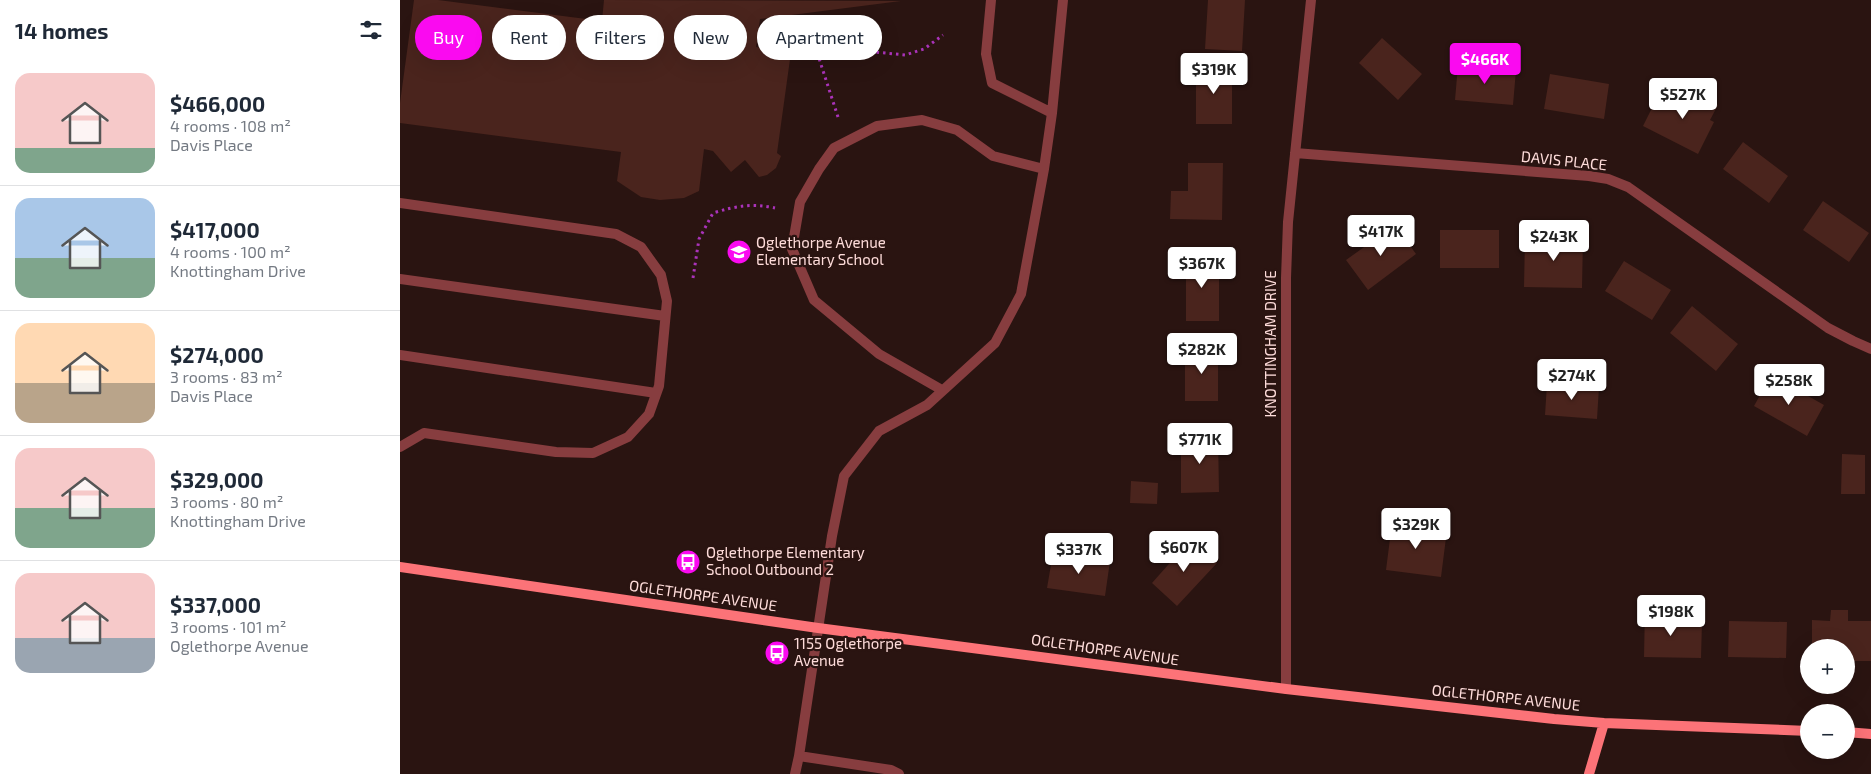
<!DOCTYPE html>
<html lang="en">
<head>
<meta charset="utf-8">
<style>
	body { margin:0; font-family:"Exo 2",sans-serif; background:#f6f6f7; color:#1f2937; height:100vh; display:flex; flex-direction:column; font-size:19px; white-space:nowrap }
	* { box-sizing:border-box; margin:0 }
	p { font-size:16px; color:#747a83 }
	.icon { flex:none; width:28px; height:28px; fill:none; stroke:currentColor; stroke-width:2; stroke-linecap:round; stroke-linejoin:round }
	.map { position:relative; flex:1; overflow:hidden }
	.panel { display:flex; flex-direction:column; background:#fff; width:400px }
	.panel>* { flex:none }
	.banner { position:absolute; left:15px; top:15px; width:475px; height:45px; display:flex; gap:10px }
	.tools { position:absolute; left:1400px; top:639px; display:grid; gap:10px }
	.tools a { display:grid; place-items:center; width:55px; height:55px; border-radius:50%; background:#fff; box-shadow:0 5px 20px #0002; font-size:25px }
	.price { position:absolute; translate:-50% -42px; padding:0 11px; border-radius:5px; background:#fff; color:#222; font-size:16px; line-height:32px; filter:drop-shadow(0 1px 2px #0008) }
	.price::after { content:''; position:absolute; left:50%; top:30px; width:15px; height:11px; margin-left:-8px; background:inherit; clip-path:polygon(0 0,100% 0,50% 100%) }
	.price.active { background:#fa0af0; color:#fff }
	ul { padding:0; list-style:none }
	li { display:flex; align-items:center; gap:15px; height:125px; padding:0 15px }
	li+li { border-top:1px solid #e0e1e3 }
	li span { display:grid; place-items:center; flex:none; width:140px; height:100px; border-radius:15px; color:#555 }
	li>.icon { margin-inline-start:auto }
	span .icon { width:60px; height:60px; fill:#fffc; stroke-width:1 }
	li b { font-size:21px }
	h2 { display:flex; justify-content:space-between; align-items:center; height:60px; padding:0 15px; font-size:21px }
	.chip { padding:0 18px; border-radius:22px; background:#fff; box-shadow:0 5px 20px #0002; font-size:18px; line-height:45px }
	.chip.active { background:#fa0af0; color:#fff }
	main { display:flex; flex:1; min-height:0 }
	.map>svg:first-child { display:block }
	.building { fill:#4a241d }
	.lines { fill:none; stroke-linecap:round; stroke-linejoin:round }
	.path { stroke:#aa33ba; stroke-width:3; stroke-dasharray:2.5 4; stroke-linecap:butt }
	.lane { stroke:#873d3f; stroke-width:10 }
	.street { stroke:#873d3f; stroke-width:10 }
	.secondary { stroke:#fc7378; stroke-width:10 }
	.labels { text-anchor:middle; stroke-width:4.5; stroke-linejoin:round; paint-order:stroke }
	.street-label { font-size:15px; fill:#fedcda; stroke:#2a1411 }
	.poi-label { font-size:15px; fill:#fedcda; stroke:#2a1411; text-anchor:start }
</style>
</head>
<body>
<main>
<section class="panel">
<h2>14 homes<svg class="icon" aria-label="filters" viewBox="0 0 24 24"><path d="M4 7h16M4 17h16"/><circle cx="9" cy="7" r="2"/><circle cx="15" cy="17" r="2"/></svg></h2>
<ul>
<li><span style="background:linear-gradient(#f6c9c9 75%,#7fa58c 0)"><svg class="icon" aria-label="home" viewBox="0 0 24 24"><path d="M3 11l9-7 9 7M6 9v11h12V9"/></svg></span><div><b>$466,000</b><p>4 rooms · 108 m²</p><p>Davis Place</p></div></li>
<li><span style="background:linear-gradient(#a9c7e8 60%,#7fa58c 0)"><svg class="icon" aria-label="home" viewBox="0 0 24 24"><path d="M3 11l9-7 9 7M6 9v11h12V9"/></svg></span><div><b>$417,000</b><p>4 rooms · 100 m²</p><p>Knottingham Drive</p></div></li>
<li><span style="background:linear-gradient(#ffd9b3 60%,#b9a48a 0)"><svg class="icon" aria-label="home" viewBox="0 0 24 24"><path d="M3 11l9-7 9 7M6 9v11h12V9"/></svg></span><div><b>$274,000</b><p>3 rooms · 83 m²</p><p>Davis Place</p></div></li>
<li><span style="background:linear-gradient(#f6c9c9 60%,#7fa58c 0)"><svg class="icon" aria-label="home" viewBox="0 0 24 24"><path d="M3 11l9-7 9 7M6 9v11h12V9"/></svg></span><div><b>$329,000</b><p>3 rooms · 80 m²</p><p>Knottingham Drive</p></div></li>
<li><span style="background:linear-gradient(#f6c9c9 65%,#9aa5b1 0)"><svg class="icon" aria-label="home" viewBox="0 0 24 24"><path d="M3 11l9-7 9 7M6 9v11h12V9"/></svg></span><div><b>$337,000</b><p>3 rooms · 101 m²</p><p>Oglethorpe Avenue</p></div></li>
</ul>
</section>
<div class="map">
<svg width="1471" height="774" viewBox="0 0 1471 774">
	<rect width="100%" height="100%" fill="#2a1411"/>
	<path class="building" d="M14 0H38L202 21 204 0 501 1 360 19 356 47 391 52 377 153 381 156 376 168 367 175 359 177 345 160 331 172 313 151 304 149 299 191 284 198 260 200 241 197 217 181 221 152 0 123V103Z
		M808 0H845L842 51 805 49Z
		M982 38 1022 74 998 100 959 63Z
		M1058 65 1116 70 1113 105 1055 100Z
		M796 66H832V124H796Z
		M1150 74 1209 84 1204 119 1144 109Z
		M1291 91 1318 105 1310 120 1314 122 1298 154 1243 126 1259 94 1283 106Z
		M1343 142 1388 176 1369 203 1323 169Z
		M788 163H823L822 220 770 219 771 191H788Z
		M1423 201 1469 233 1449 262 1403 230Z
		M995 225 1016 254 968 290 946 260Z
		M1040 230H1099V268H1040Z
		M1125 237 1183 238 1182 288 1124 287Z
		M786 256H819V321H786Z
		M1224 261 1271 290 1252 320 1205 291Z
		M1292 306 1338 344 1316 371 1270 333Z
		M785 349H818V401H785Z
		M1371 375 1424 405 1407 436 1354 406Z
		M1147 384 1199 387 1197 419 1145 415Z
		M818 436 819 492 781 493V437Z
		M1442 454 1465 455V494H1441Z
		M731 481 758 483 757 504 730 503Z
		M992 523 1047 530 1041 577 986 570Z
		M791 539 817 563 777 606 752 583Z
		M653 553 710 561 705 596 647 588Z
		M1245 607 1261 608 1260 622H1302L1301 658 1244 657Z
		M1431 610H1448V621H1471V661H1446V648H1412V620L1430 621Z
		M1329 621 1387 622 1386 658 1328 657Z"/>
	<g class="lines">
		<path class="path" d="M367 39 415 46
			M438 117 415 46 505 55 524 49 543 35
			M293 278 299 239 313 213C336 206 352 203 375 208"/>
		<path class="lane" d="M591 0 586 54 592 83 652 113
			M0 203 216 234 241 247 261 275 267 301 259 386 249 414 228 437 193 453 156 452 24 433 0 447
			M0 279 265 316
			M0 355 256 393
			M542 390 479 354 414 300 392 249 400 202 419 169 434 148 477 126 522 120 557 130 593 156 644 169
			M399 756 491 770 499 774
			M395 774 399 756 432 536 444 476 479 431 527 405 595 343 621 294 644 169 652 113 663 0"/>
		<path class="street" d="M895 153 1189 176 1208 179 1228 187 1428 328 1453 341 1471 349
			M886 689V278L888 222 911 0"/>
		<path class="secondary" d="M0 567 418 628 886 689 1154 719 1204 723 1409 731
			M1446 732 1471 734
			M1189 774 1204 723"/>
	</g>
	<defs>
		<symbol id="school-disc" viewBox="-11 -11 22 22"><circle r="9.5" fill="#fa0af0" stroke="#2a1411"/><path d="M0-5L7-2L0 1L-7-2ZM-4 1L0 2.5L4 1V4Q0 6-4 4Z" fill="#fff"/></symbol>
		<symbol id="bus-disc" viewBox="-11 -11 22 22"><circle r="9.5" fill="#fa0af0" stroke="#2a1411"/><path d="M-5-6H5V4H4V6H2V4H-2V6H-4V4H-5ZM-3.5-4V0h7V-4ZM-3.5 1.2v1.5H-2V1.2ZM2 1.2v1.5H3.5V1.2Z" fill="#fff"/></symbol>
	</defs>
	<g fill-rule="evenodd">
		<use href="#school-disc" x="325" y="238" width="28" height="28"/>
		<use href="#bus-disc" x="274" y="548" width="28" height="28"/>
		<use href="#bus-disc" x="363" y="639" width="28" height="28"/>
	</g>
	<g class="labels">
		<g class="street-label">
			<text transform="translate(1164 161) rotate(6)" y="5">DAVIS PLACE</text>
			<text transform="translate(871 344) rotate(-90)" y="5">KNOTTINGHAM DRIVE</text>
			<text transform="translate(303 596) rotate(8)" y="5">OGLETHORPE AVENUE</text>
			<text transform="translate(705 650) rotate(8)" y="5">OGLETHORPE AVENUE</text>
			<text transform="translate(1106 698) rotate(6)" y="5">OGLETHORPE AVENUE</text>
		</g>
		<g class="poi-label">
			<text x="356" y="248">Oglethorpe Avenue<tspan x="356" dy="17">Elementary School</tspan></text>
			<text x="306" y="558">Oglethorpe Elementary<tspan x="306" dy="17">School Outbound 2</tspan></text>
			<text x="394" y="649">1155 Oglethorpe<tspan x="394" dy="17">Avenue</tspan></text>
		</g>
	</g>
</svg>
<div class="tools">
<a>+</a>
<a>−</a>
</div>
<b class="price active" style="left:1085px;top:85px">$466K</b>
<b class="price" style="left:814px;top:95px">$319K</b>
<b class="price" style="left:1283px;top:120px">$527K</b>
<b class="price" style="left:981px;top:257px">$417K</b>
<b class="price" style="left:1154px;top:262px">$243K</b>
<b class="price" style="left:802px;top:289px">$367K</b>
<b class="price" style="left:802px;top:375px">$282K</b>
<b class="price" style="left:1172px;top:401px">$274K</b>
<b class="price" style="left:1389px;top:406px">$258K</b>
<b class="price" style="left:800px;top:465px">$771K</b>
<b class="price" style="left:1016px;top:550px">$329K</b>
<b class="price" style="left:784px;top:573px">$607K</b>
<b class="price" style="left:679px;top:575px">$337K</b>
<b class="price" style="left:1271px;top:637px">$198K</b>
<div class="banner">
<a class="chip active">Buy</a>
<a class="chip">Rent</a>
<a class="chip">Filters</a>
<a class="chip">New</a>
<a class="chip">Apartment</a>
</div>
</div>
</main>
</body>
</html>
